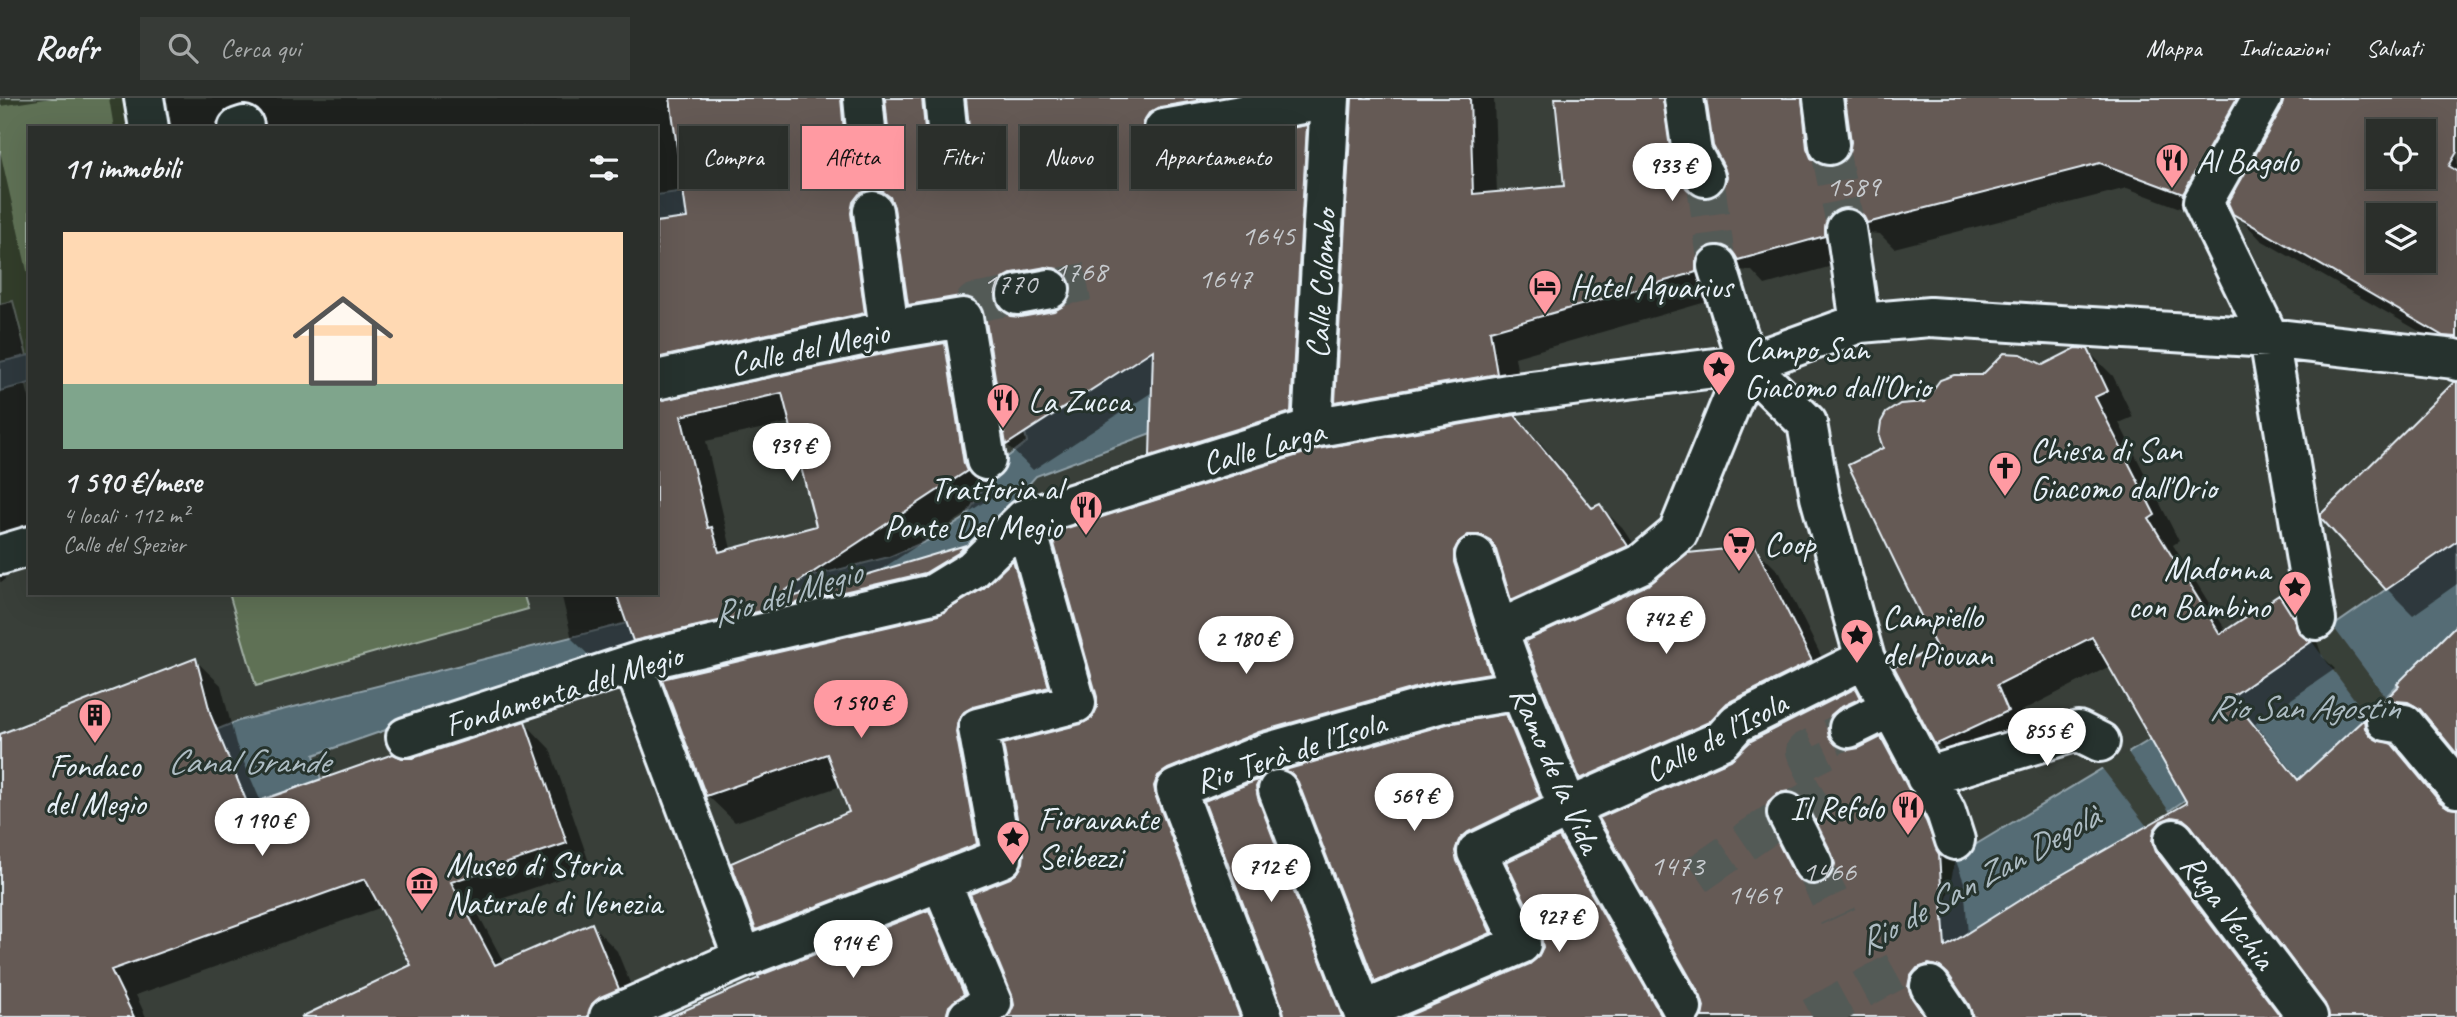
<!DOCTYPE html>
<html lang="it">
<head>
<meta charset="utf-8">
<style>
	body { margin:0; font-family:Caveat,sans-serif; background:#373b37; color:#f1f3f6; height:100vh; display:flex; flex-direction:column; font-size:26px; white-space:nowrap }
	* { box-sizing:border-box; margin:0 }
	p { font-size:23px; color:#a6a9a9 }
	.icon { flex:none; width:38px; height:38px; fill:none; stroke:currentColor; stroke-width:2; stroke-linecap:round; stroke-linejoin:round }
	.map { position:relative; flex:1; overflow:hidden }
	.sheet { position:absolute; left:28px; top:28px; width:630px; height:469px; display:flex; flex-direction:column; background:#2b2f2b; border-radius:0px; box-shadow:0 7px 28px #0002,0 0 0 2px #474a47 }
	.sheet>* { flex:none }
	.guide { position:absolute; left:679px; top:28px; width:665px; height:63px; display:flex; gap:14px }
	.fabs { position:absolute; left:2366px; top:21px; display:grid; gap:14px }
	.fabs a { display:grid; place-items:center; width:70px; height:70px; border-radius:0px; background:#2b2f2b; box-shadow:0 7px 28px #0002,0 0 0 2px #474a47; font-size:35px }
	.price { position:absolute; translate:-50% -60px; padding:0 16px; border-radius:24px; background:#fff; color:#222; font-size:23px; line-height:46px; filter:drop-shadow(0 2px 4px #0008) }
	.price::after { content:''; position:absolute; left:50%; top:42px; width:21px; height:16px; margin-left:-10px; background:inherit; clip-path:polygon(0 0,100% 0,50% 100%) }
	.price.on { background:#ff9aa2; color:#111 }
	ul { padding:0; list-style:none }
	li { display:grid; align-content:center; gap:14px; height:371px; padding:0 35px }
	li+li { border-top:2px solid #474a47 }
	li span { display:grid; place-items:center; height:217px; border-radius:0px; color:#555 }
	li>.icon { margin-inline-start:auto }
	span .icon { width:126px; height:126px; fill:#fffc; stroke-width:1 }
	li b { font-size:30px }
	h2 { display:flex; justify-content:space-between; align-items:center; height:84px; padding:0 35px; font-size:30px }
	.chip { padding:0 24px; border-radius:0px; background:#2b2f2b; box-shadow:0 7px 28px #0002,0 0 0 2px #474a47; font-size:24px; line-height:63px }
	.chip.on { background:#ff9aa2; color:#111 }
	header { display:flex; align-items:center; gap:42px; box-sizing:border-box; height:98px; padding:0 35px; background:#2b2f2b; border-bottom:2px solid #474a47 }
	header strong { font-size:33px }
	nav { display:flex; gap:38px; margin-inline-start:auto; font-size:24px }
	.search { width:490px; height:63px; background:#373b37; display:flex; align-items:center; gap:18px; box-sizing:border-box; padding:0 24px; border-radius:0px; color:#a6a9a9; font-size:26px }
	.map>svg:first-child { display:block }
	.green { fill:#5e7154; stroke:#a3b1a6; stroke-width:2 }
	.water { fill:#556c74; stroke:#90a1a9; stroke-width:2 }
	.pier { fill:#393f39 }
	.shadow { fill:#0007; fill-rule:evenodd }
	.building { fill:#655a55; stroke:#e8f1f8; stroke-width:2; fill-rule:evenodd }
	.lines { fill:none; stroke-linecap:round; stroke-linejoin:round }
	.street-tunnel { stroke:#535a56; stroke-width:38; stroke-dasharray:38 19; stroke-linecap:butt }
	.street-casing { stroke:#e8f1f8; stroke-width:44 }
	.street { stroke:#26332d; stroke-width:38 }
	.labels { text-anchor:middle; stroke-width:6; stroke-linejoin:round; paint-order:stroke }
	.number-label { font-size:30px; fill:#c7cbcf }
	.poi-label { font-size:33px; fill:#e8f1f8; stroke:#26332d; text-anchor:start }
	.street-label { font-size:33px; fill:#e8f1f8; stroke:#26332d }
	.water-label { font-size:35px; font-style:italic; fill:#adbcc3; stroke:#26332d }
</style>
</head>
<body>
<header>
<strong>Roofr</strong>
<div class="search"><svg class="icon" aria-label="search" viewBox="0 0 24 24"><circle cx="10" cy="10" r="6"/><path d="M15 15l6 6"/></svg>Cerca qui</div>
<nav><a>Mappa</a><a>Indicazioni</a><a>Salvati</a></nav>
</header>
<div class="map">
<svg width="2457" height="919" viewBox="0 0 2457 919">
	<rect width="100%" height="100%" fill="#393f39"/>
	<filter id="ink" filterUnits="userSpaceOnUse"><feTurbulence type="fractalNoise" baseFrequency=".0143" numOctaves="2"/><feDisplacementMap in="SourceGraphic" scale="14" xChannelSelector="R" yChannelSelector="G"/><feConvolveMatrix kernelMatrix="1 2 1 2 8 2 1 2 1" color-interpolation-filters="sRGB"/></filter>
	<g filter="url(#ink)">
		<path class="green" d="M6 0H136L141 30H30V257L27 258 13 203 0 206V1Z
			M229 495H523L528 511 256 588Z"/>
		<path class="water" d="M1161 0 1151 335 1036 378 957 466 850 500 449 610 314 657 321 681 0 794V720L238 623 889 459 931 441 965 420 997 367 1027 344 1025 335 1101 134 883 87 863 98 656 124V97L882 65 943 61 958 56 1103 35Z
			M30 257V285L0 293V264Z
			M2457 422V526L2366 619 2298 682 2264 641 2182 704 2147 728 2046 786 1935 856 1794 919H1662L1940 768 2251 581 2253 584 2385 492Z"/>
		<path class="pier" d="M2331 526 2387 601 2369 621 2310 541Z
			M2127 653 2171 716 2149 731 2101 669Z
			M1961 751 1956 759 1935 856 1940 764Z"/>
		<path class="shadow" d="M0 0H52L0 8Z
			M109 0H1494L1497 96 1566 90 1558 0H2457V255L2261 142 2235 115 2285 4 2277 6 2209 121 2127 90 1894 150 1880 136 1869 135 1858 140 1850 163 1765 187 1752 173 1738 172 1720 200 1515 259 1522 301 1363 329 1337 303 1353 4 1186 35 1169 49 1168 54 1306 29 1332 55 1316 339 1178 383 1152 357 1154 293 1033 372 1007 347 987 223 935 232 909 206 897 116 885 122 889 240 668 291 661 301 660 305 944 247 970 273 992 399 877 474 966 449 991 474 598 566 572 541 561 495H656V30H172L168 4H166L156 8 148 30H114ZM887 3 892 51 890 62 881 73 871 76 866 29 876 8ZM1708 3 1729 80 1725 91 1716 100 1704 103 1696 86 1697 8ZM1847 3 1852 44 1851 55 1843 66 1832 71 1826 30 1836 8ZM968 4 973 48 971 59 962 70 952 73 947 29 956 8ZM2378 33H2424V79H2378ZM2378 117H2424V163H2378ZM1073 195 1066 209 1055 214 1021 220 1022 215 1039 201ZM791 324 818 429 731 451 706 343Z
			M0 53 30 186V287L26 288 30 303V458L9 468 4 483 0 484Z
			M2087 252 2113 278 2133 319 2119 325 2179 443 2173 447 2227 534 2278 500 2304 525 2318 546 2322 558 2335 571 2255 626 2300 682 2364 623 2418 674 2449 712 2457 713V919H2331L2327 905 2207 746 2199 744 2285 919H1974L1962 892 1956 891 1943 896 1934 919H1703L1732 663 1855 592 1881 618 1857 643 1853 653 1881 641 1907 666 1951 750 1964 784 1968 837 2189 705 2110 568 2022 613 2033 639 1962 671 1937 646 1938 550 1885 351 1925 306 1983 279 2043 269ZM1815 718 1834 755 1837 767 1832 779 1824 787 1812 790 1793 752 1804 720Z
			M2457 286V486L2413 517 2387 491Z
			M1514 319 1541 345 1594 411 1600 408 1626 434 1652 474 1539 526 1513 501 1501 462H1494L1515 600 1194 696 1254 919H1010L1016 906 1011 782 1020 775 1082 628Z
			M1755 450 1780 475 1836 588 1606 704 1581 680Z
			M1013 465 1040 492 1075 617 991 641 1004 774 785 858 757 831 851 715 841 688 735 724 707 697 939 519 985 492Z
			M2457 529V653L2440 632 2435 630 2412 627 2387 602Z
			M195 562 221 587 236 646 261 704 402 662H413L525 625 550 651 591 770 475 810 504 865 592 827 617 853 643 917 638 919H305L414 868 382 809 136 897 146 919H0V638Z
			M1506 618 1525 638 1558 719 1487 753 1509 854 1396 902 1377 883 1301 685 1289 673Z
			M1259 683 1285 708 1356 919H1286L1206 704Z
			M1559 741 1585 767 1671 919H1409L1530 868 1540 861 1544 849Z
			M928 814 954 839 988 919H674Z"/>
		<path class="building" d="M670 0H841L846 55 850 65 858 73 869 75 881 70 888 61 890 51 885 0H922L927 52 931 62 939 70 950 72 961 68 969 58 971 48 966 0H1213L1160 9 1149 15 1143 24V36L1147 45 1156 51 1167 53 1307 27 1291 314 1150 358 1153 252 1006 347 985 217 980 207 971 200 960 198 908 207 894 109 890 99 882 93 871 91 859 96 853 104 851 115 865 215 656 260V124L687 120ZM1046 169 1058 171 1067 177 1072 188 1070 199 1065 207 1054 213 1021 219 1010 218 1001 212 995 200 997 189 1002 181 1013 175Z
			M1352 0H1470L1473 96 1564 88 1555 0H1663L1673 65 1686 90 1694 98 1705 101 1716 98 1723 91 1727 79 1724 69 1713 48 1706 0H1802L1807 50 1811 60 1820 67 1831 69 1843 64 1849 55 1851 44 1845 0H2237L2183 96 2100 65 1867 125 1863 117 1855 111 1842 110 1832 114 1826 122 1825 138 1738 162 1731 152 1721 147H1711L1701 154 1696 164V174L1693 175 1490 233 1497 276 1335 304Z
			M2284 0H2457V54L2449 68 2457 73V239L2443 238 2233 116 2228 105 2281 11ZM2378 33H2424V79H2378ZM2378 117H2424V163H2378Z
			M945 245 964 366 967 373 762 508 966 447 958 455 925 475 633 543 616 495H656V303L893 254ZM782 295 816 428 719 454 712 429 708 430 681 318Z
			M2076 250 2088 251 2108 293 2095 299 2155 417 2149 421 2220 536 2279 497 2293 519 2299 535 2311 544 2231 599 2298 682 2364 621 2365 630 2372 639 2392 646 2440 704 2449 710 2457 711V919H2329L2325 906 2191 728 2183 721 2172 719 2161 723 2154 732 2152 743 2156 754 2281 919H1973L1969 907 1948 876 1940 869 1929 866 1917 870 1910 879 1908 889 1912 900 1925 919H1702L1704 909 1701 899 1599 720 1731 662 1751 643 1856 590 1861 600 1839 610 1831 617 1827 628 1829 639 1837 648 1848 652 1859 650 1881 639 1926 723 1939 756 1945 849 2039 790 2187 705 2092 539 1997 587 2008 613 1935 647 1894 569 1936 549 1848 367 1883 350 1879 338 1881 324 1886 315 1900 306 1924 304 1940 282 1954 277H1982L2004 255 2021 256 2043 267ZM1789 693 1799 697 1806 704 1832 756 1835 766 1832 777 1822 786 1811 788 1801 784 1794 776 1768 725 1765 713 1769 703 1778 695Z
			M2454 284H2457V443L2386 492 2321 420V416Z
			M1515 317 1592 410 1600 406 1628 448 1511 502 1496 452 1490 442 1480 437H1468L1459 444 1454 453V464L1490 575 1436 584 1259 634 1168 671 1158 678 1154 688 1156 699 1240 919H1008L1014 907 1012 897 970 796 1010 780 1018 774 1023 765 1024 756 1003 646 1081 626 1092 620 1097 610V599L1051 435 1317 351Z
			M1755 448 1812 563 1727 605 1709 624 1580 681 1525 543 1650 486 1688 455Z
			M1013 462 1049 589 973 609 964 614 958 623 956 634 977 746 756 832 731 765 849 714 827 656 706 698 662 581 938 517 984 490Z
			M2457 526V656L2420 611 2408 604 2385 602 2399 588 2397 586Z
			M196 560 211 618 248 707 393 656 402 660H413L525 623 567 745 451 784 495 867 592 825 619 891 600 899 592 906 588 919H301L411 867 365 781 111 872 134 919H0V636Z
			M1506 616 1540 699 1468 734 1459 742 1455 753 1457 763 1491 835 1375 884 1298 684 1292 676 1285 672 1447 626Z
			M1260 681 1256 689 1258 700 1342 919H1284L1283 911 1204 703Z
			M1559 739 1662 919H1405L1530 866 1538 859 1543 849 1541 837 1506 764Z
			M929 812 964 896 949 908 946 919H669L759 880 758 878Z"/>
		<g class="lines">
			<path class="street-tunnel" d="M1829 47 1846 131
				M1705 79 1717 168
				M1050 191 1091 183
				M975 212 974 205 1017 197
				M1813 766 1838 819
				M1697 777 1787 715 1825 694 1805 653 1849 630
				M1812 919 1907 867"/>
			<defs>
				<path id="street" d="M144 0 149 30
					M863 0 868 53
					M944 0 949 50
					M1684 0 1692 55 1705 79
					M1823 0 1829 47
					M2262 0 2203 104 2269 240 2316 522
					M238 30 244 28
					M1164 31 1330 1
					M873 113 889 232
					M1846 131 1860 225
					M1717 168 1747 266 1807 325 1820 399 1865 561 1946 714 1955 742
					M1017 197 1050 191
					M656 282 889 232 963 220 986 362
					M1312 330 1330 0
					M0 457 30 448
					M1475 458 1498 532 1520 592 1568 710 1682 910
					M1498 532 1641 466 1678 435 1747 266
					M633 566 743 860
					M2386 623 2404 626 2457 690
					M1849 630 1890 610
					M406 639 641 563 933 496 972 472 1024 421 1312 330 1508 296 1747 266 1860 225 1930 219 2269 240 2455 261 2457 263
					M1926 679 2078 633 2100 644
					M1278 692 1365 919
					M1568 710 1722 642 1737 625 1865 561
					M1787 715 1813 766
					M2174 741 2308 919
					M941 784 992 905 968 919
					M1930 888 1951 919
					M1363 913 1521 846 1477 754 1556 716
					M609 919 743 860 1002 760 978 630 1076 605 1024 421
					M1263 919 1176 691 1265 655 1442 605 1520 592"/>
			</defs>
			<use href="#street" class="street-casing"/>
			<use href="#street" class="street"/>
		</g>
	</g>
	<defs>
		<symbol id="restaurant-pin" viewBox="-11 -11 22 30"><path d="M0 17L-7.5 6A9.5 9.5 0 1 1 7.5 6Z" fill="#ff9aa2" stroke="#26332d"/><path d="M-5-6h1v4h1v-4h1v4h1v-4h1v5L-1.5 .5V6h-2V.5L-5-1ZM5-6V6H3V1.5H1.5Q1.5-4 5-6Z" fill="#111"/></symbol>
		<symbol id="hotel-pin" viewBox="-11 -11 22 30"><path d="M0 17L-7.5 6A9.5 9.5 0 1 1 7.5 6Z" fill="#ff9aa2" stroke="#26332d"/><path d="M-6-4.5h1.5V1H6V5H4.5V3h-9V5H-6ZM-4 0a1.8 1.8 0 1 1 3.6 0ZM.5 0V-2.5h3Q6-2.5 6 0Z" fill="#111"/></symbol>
		<symbol id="sight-pin" viewBox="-11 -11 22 30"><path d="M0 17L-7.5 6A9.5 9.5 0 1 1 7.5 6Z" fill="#ff9aa2" stroke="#26332d"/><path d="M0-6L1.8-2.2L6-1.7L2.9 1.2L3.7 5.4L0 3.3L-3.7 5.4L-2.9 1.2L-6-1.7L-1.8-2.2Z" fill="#111"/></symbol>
		<symbol id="church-pin" viewBox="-11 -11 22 30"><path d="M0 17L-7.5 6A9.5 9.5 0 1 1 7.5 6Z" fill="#ff9aa2" stroke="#26332d"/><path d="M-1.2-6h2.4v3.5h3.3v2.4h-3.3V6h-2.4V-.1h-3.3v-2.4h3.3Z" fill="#111"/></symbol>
		<symbol id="supermarket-pin" viewBox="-11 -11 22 30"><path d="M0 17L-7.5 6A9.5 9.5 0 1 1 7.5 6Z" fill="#ff9aa2" stroke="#26332d"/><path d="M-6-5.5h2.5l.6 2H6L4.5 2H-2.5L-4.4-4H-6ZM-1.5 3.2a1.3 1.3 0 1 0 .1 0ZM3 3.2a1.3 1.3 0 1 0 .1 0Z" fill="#111"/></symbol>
		<symbol id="building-pin" viewBox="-11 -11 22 30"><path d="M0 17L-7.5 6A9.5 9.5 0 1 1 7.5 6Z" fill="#ff9aa2" stroke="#26332d"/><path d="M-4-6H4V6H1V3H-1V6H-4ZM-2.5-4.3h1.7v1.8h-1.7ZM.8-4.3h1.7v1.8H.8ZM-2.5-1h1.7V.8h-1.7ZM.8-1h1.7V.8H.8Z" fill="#111"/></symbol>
		<symbol id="museum-pin" viewBox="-11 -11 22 30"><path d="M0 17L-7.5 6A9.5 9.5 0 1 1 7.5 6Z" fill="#ff9aa2" stroke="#26332d"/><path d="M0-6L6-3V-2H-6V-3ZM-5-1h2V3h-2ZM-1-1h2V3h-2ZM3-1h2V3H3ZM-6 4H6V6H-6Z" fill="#111"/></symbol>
	</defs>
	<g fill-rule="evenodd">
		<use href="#restaurant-pin" x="2153" y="43" width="38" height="52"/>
		<use href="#hotel-pin" x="1526" y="169" width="38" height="52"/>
		<use href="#sight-pin" x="1700" y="250" width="38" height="52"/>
		<use href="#restaurant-pin" x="984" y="283" width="38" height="52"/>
		<use href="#church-pin" x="1986" y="351" width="38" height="52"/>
		<use href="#restaurant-pin" x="1067" y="390" width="38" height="52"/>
		<use href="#supermarket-pin" x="1720" y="426" width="38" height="52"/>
		<use href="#sight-pin" x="2276" y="470" width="38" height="52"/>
		<use href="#sight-pin" x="1838" y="518" width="38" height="52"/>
		<use href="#building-pin" x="76" y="598" width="38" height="52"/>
		<use href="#restaurant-pin" x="1889" y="690" width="38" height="52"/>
		<use href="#sight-pin" x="994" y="720" width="38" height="52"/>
		<use href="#museum-pin" x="403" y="766" width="38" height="52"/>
	</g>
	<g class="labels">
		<g class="number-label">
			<text x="1853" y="98">1589</text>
			<text x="1268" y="147">1645</text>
			<text x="1080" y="183">1768</text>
			<text x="1225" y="190">1647</text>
			<text x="1010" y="195">1770</text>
			<text x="1677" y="777">1473</text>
			<text x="1829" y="783">1466</text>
			<text x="1754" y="806">1469</text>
		</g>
		<g class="poi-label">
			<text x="2196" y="74">Al Bagolo</text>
			<text x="1570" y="200">Hotel Aquarius</text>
			<text x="1744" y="262">Campo San<tspan x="1744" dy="38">Giacomo dall'Orio</tspan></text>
			<text x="1028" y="314">La Zucca</text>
			<text x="2030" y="363">Chiesa di San<tspan x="2030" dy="38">Giacomo dall'Orio</tspan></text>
			<text x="1062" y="402" text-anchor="end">Trattoria al<tspan x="1062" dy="38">Ponte Del Megio</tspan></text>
			<text x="1764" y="457">Coop</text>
			<text x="2270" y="482" text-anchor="end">Madonna<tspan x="2270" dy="38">con Bambino</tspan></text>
			<text x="1882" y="530">Campiello<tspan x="1882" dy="38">del Piovan</tspan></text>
			<text x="95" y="679" text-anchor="middle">Fondaco<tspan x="95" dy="38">del Megio</tspan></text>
			<text x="1884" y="721" text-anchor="end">Il Refolo</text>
			<text x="1038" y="732">Fioravante<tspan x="1038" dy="38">Seibezzi</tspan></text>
			<text x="446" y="778">Museo di Storia<tspan x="446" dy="38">Naturale di Venezia</tspan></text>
		</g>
		<g class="street-label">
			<text transform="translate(1320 186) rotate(-87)" y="12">Calle Colombo</text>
			<text transform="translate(809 249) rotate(-12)" y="12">Calle del Megio</text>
			<text transform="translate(1263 348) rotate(-16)" y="12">Calle Larga</text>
			<text transform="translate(563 591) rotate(-17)" y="12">Fondamenta del Megio</text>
			<text transform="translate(1715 638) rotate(-28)" y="12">Calle de l'Isola</text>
			<text transform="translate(1290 653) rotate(-18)" y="12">Rio Terà de l'Isola</text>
			<text transform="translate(1557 671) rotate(66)" y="12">Ramo de la Vida</text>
			<text transform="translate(2229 813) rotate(53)" y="12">Ruga Vechia</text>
		</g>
		<g class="water-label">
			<text transform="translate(786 495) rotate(-17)" y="12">Rio del Megio</text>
			<text x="2304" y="621">Rio San Agostin</text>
			<text x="248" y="675">Canal Grande</text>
			<text transform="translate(1978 781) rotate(-29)" y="12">Rio de San Zan Degolà</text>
		</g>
	</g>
</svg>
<div class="fabs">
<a><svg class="icon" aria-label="locate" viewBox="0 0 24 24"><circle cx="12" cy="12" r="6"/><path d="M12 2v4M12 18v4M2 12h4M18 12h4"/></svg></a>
<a><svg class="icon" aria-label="layers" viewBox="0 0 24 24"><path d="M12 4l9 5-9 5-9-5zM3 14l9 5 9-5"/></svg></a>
</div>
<b class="price" style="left:1672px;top:105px">933 €</b>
<b class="price" style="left:792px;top:385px">939 €</b>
<b class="price" style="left:1666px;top:558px">742 €</b>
<b class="price" style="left:1246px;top:578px">2 180 €</b>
<b class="price on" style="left:861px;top:642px">1 590 €</b>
<b class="price" style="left:2047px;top:670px">855 €</b>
<b class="price" style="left:1414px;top:735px">569 €</b>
<b class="price" style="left:262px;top:760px">1 190 €</b>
<b class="price" style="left:1271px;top:806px">712 €</b>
<b class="price" style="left:1559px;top:856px">927 €</b>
<b class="price" style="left:853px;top:882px">914 €</b>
<div class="guide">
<a class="chip">Compra</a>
<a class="chip on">Affitta</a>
<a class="chip">Filtri</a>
<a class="chip">Nuovo</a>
<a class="chip">Appartamento</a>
</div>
<section class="sheet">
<h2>11 immobili<svg class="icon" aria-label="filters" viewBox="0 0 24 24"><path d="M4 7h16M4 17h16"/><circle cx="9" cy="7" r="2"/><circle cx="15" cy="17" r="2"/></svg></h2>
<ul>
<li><span style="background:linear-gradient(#ffd9b3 70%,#7fa58c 0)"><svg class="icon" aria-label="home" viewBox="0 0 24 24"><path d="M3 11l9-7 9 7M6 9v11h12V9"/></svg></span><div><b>1 590 €/mese</b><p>4 locali · 112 m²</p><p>Calle del Spezier</p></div></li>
</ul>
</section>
</div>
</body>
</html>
